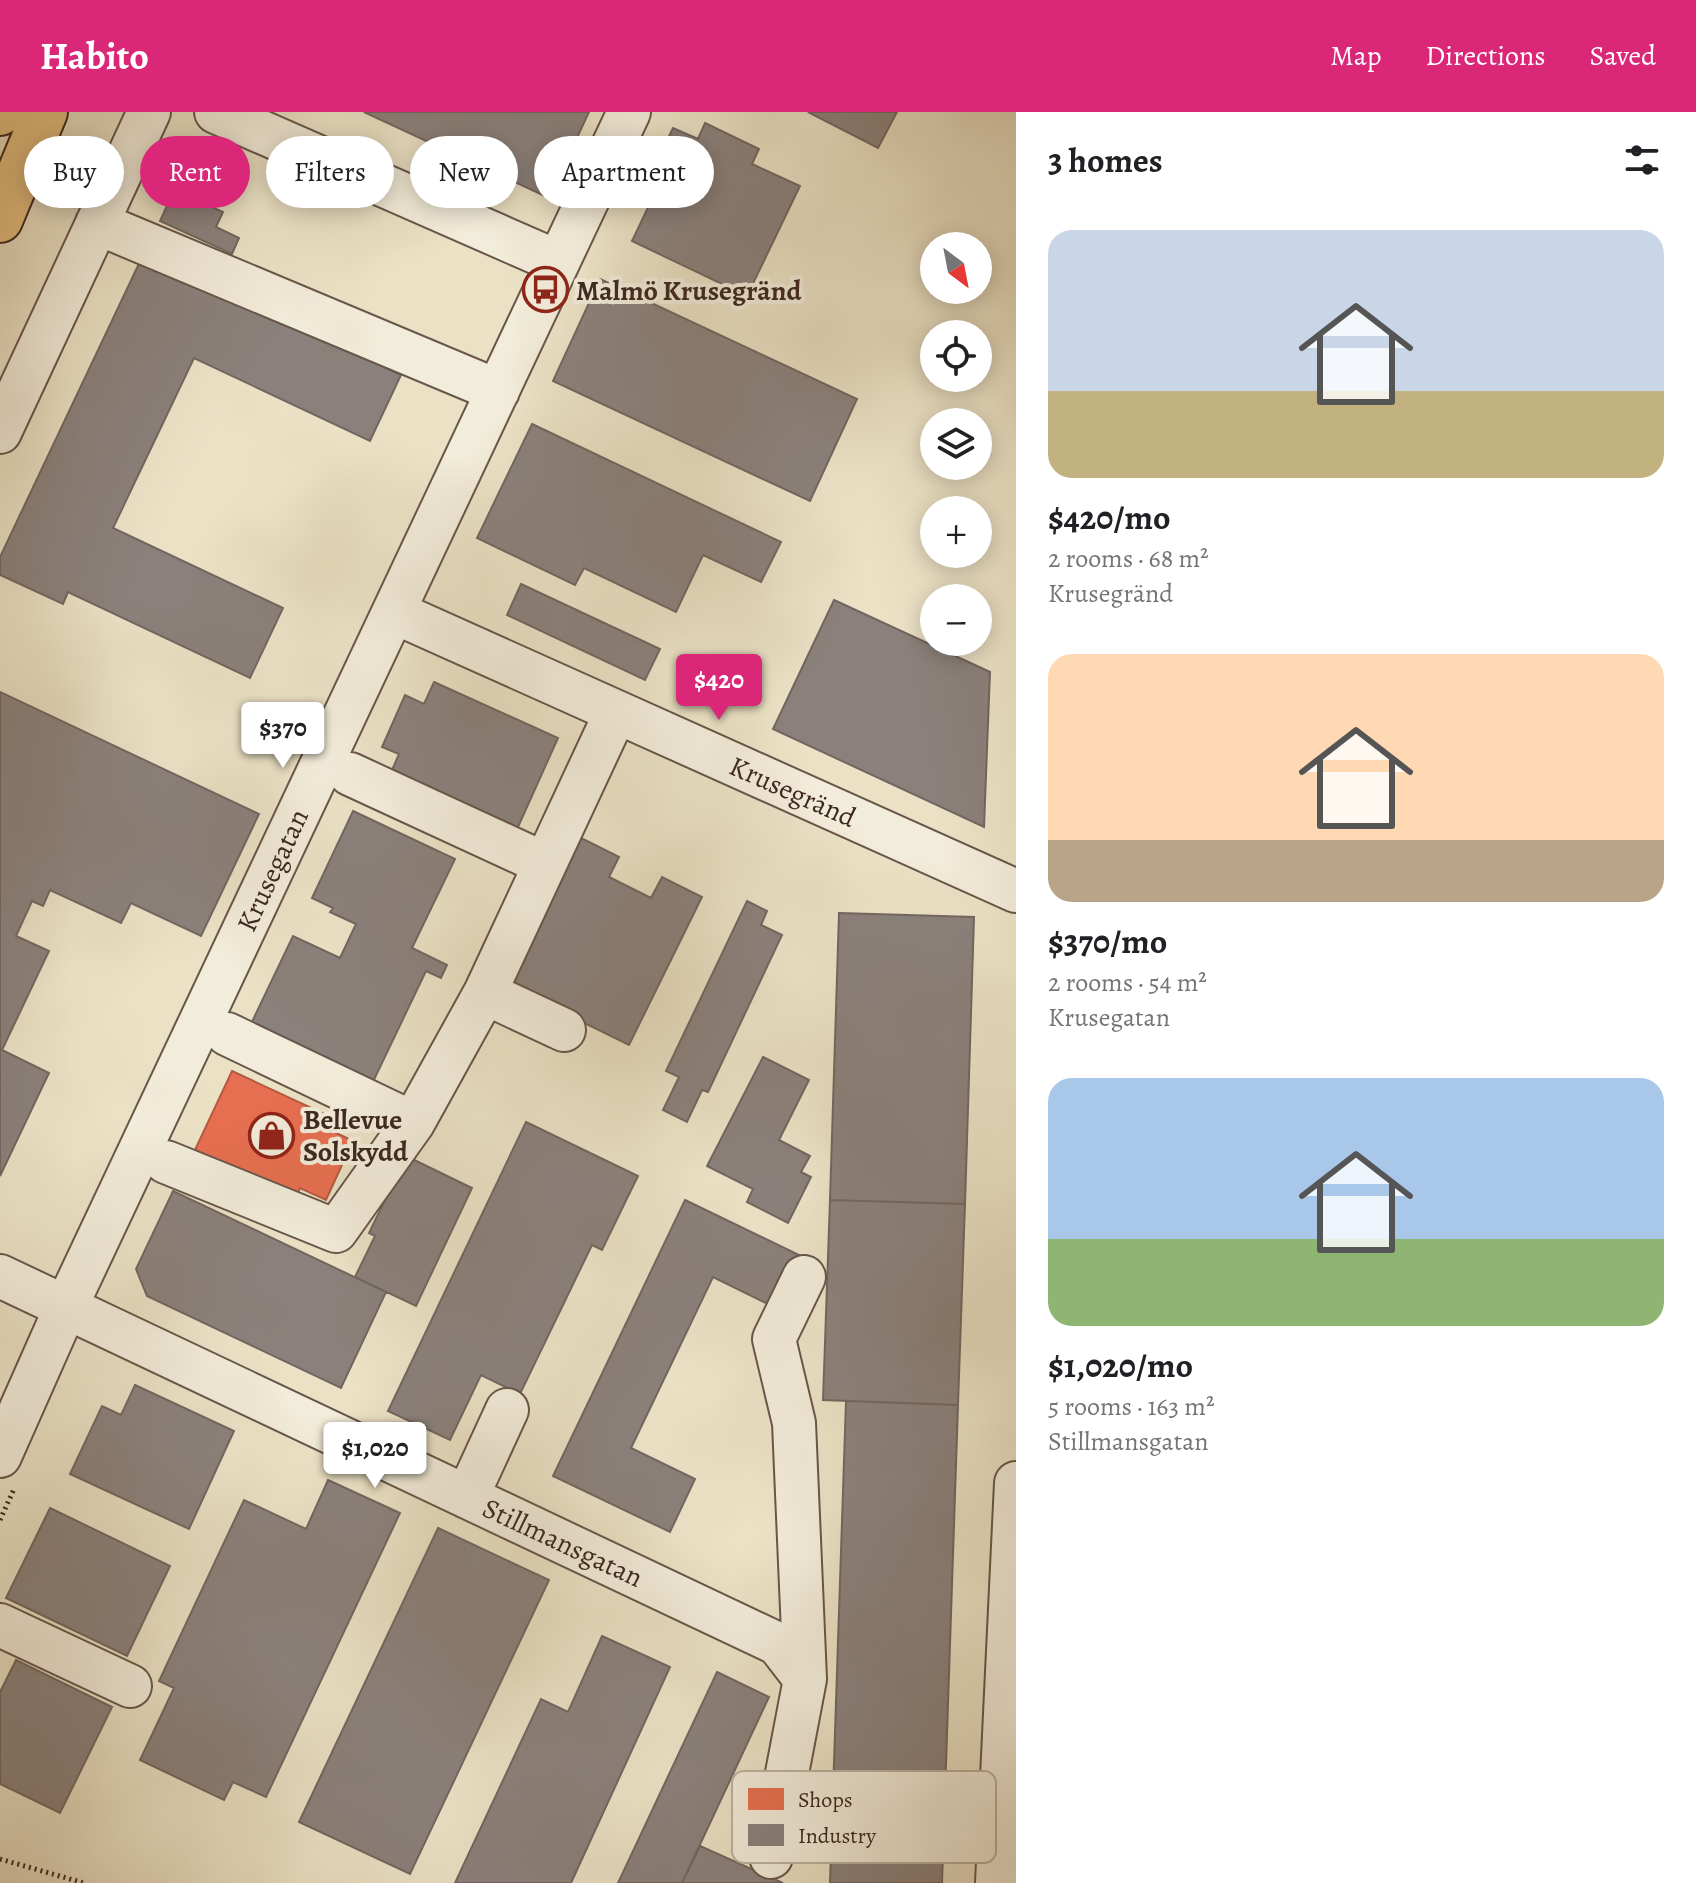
<!DOCTYPE html>
<html lang="en">
<head>
<meta charset="utf-8">
<style>
	body { margin:0; font-family:Alegreya,serif; background:#f2f2f2; color:#202124; height:100vh; display:flex; flex-direction:column; font-size:30px; white-space:nowrap }
	* { box-sizing:border-box; margin:0 }
	p { font-size:26px; color:#757577 }
	.icon { flex:none; width:44px; height:44px; fill:none; stroke:currentColor; stroke-width:2; stroke-linecap:round; stroke-linejoin:round }
	.map { position:relative; flex:1; overflow:hidden }
	.panel { display:flex; flex-direction:column; background:#fff; width:680px }
	.panel>* { flex:none }
	.top-card { position:absolute; left:24px; top:24px; width:760px; height:72px; display:flex; gap:16px }
	.needle { width:52px; rotate:148deg }
	.buttons { position:absolute; left:920px; top:120px; display:grid; gap:16px }
	.buttons a { display:grid; place-items:center; width:72px; height:72px; border-radius:50%; background:#fff; box-shadow:0 4px 20px #0003; font-size:40px }
	.price { position:absolute; translate:-50% -68px; padding:0 18px; border-radius:8px; background:#fff; color:#222; font-size:26px; line-height:52px; filter:drop-shadow(0 2px 4px #0008) }
	.price::after { content:''; position:absolute; left:50%; top:48px; width:24px; height:18px; margin-left:-12px; background:inherit; clip-path:polygon(0 0,100% 0,50% 100%) }
	.price.on { background:#db2777; color:#fff }
	ul { padding:0; list-style:none }
	li { display:grid; align-content:center; gap:16px; height:424px; padding:0 32px }
	li span { display:grid; place-items:center; height:248px; border-radius:24px; color:#555 }
	li>.icon { margin-inline-start:auto }
	span .icon { width:144px; height:144px; fill:#fffc; stroke-width:1 }
	li b { font-size:34px }
	h2 { display:flex; justify-content:space-between; align-items:center; height:96px; padding:0 32px; font-size:34px }
	.chip { padding:0 28px; border-radius:36px; background:#fff; box-shadow:0 4px 20px #0003; font-size:28px; line-height:72px }
	.chip.on { background:#db2777; color:#fff }
	header { display:flex; align-items:center; gap:48px; box-sizing:border-box; height:112px; padding:0 40px; background:#db2777; color:#fff }
	header strong { font-size:38px }
	nav { display:flex; gap:44px; margin-inline-start:auto; font-size:28px }
	main { display:flex; flex:1; min-height:0 }
	.map>svg:first-child { display:block }
	.shops { fill:#e76f51; stroke:#b45a42; stroke-width:2 }
	.industry { fill:#8a817c; stroke:#736660; stroke-width:2 }
	.lines { fill:none; stroke-linecap:round; stroke-linejoin:round }
	.minor-casing { stroke:#68564a; stroke-width:46 }
	.highway-casing { stroke:#3c2820; stroke-width:48 }
	.path { stroke:#3c2820; stroke-width:5; stroke-dasharray:2 4; stroke-linecap:butt }
	.minor { stroke:#f2ecda; stroke-width:42 }
	.highway { stroke:#e6c183; stroke-width:44 }
	.labels { text-anchor:middle; stroke-width:8; stroke-linejoin:round; paint-order:stroke }
	.poi-label { font-size:28px; font-weight:bold; fill:#3c2820; stroke:#f2ecda; text-anchor:start }
	.street-label { font-size:28px; fill:#3c2820; stroke:#f2ecda }
	.key { fill:#f2ecda; stroke:#bbb1a2; stroke-width:2 }
	.key-label { font-size:22px; fill:#3c2820 }
</style>
</head>
<body>
<header>
<strong>Habito</strong>
<nav><a>Map</a><a>Directions</a><a>Saved</a></nav>
</header>
<main>
<div class="map">
<svg width="1016" height="1771" viewBox="0 0 1016 1771">
	<rect width="100%" height="100%" fill="#ebe2c6"/>
	<filter id="stains"><feTurbulence type="fractalNoise" baseFrequency=".0025" numOctaves="4"/><feColorMatrix values="0 0 0 0 .2 0 0 0 0 .09 0 0 0 0 .02 0 0 0 .5 -.17"/></filter>
	<radialGradient id="worn" r=".72"><stop offset=".6" stop-color="#630" stop-opacity="0"/><stop offset="1" stop-color="#630" stop-opacity=".3"/></radialGradient>
	<path class="shops" d="M232 959 333 1006 328 1017 353 1029 326 1088 300 1076 295 1087 194 1040Z"/>
	<path class="industry" d="M364 0H589L549 86Z
		M808 0H897L878 36Z
		M705 11 759 37 752 52 800 74 747 184 632 129 662 66 651 61 673 16 698 27Z
		M187 50 220 65 207 93 223 100 216 115 239 126 232 142 160 109Z
		M144 141 401 263 370 329 194 246 113 416 283 496 250 566 68 480 63 492 0 463V445Z
		M600 167 857 287 810 389 553 269Z
		M532 312 781 430 761 470 703 443 676 500 584 456 575 473 477 426Z
		M521 472 660 537 645 568 507 503Z
		M834 488 990 560 984 715 773 617Z
		M434 570 558 626 514 724 388 667 399 642 382 635 405 583 424 592Z
		M0 580 259 702 201 824 131 791 121 811 50 778 43 794 32 789 16 824 49 839 2 938 49 961 0 1064Z
		M353 699 455 747 412 836 447 853 441 866 426 859 371 974 249 916 293 824 340 846 356 812 330 800 333 796 312 786Z
		M581 726 619 745 609 765 651 786 662 765 702 785 629 933 509 874Z
		M747 789 767 799 761 813 782 823 708 980 702 978 687 1010 663 998 679 965 666 959Z
		M839 801 974 805 965 1092 830 1088Z
		M763 945 809 968 779 1028 810 1044 801 1060 811 1065 788 1111 747 1090 753 1077 707 1054Z
		M526 1010 638 1064 602 1138 592 1133 520 1282 481 1263 450 1328 388 1299Z
		M406 1044 472 1076 416 1194 355 1165 375 1124 369 1121Z
		M173 1079 386 1180 341 1276 147 1184 136 1157Z
		M685 1088 801 1144 776 1196 713 1165 631 1336 695 1367 670 1420 553 1364Z
		M830 1088 965 1092 958 1293 823 1288Z
		M135 1273 234 1319 189 1417 70 1362 102 1294 121 1303Z
		M846 1289 958 1293 942 1771H830Z
		M328 1368 400 1401 266 1685 233 1670 224 1688 140 1648 174 1576 159 1569 244 1388 306 1417Z
		M50 1396 170 1454 127 1544 6 1486Z
		M438 1416 549 1468 410 1762 299 1710Z
		M602 1524 670 1555 571 1771H455L541 1587 568 1600Z
		M16 1548 112 1595 60 1701 0 1672V1580Z
		M717 1560 769 1585 682 1771H618Z
		M700 1734 783 1771H682Z"/>
	<g class="lines">
		<defs>
			<path id="minor" d="M216 0 558 150
				M97 111 498 279
				M0 320 149 0
				M394 500 1016 779
				M350 662 545 752
				M564 918 485 881 616 600
				M227 922 413 1011 485 881
				M166 1050 336 1119 413 1011
				M0 1164 778 1532 805 1567 771 1745
				M804 1165 774 1227 794 1311 805 1567
				M0 1344 66 1195 629 0
				M467 1385 507 1298
				M0 1513 130 1574
				M997 1771 1016 1371"/>
			<path id="highway" d="M0 1 1 0
				M0 108 45 0"/>
		</defs>
		<use href="#minor" class="minor-casing"/>
		<use href="#highway" class="highway-casing"/>
		<path class="path" d="M0 1408 14 1377
			M0 1747 84 1771"/>
		<use href="#minor" class="minor"/>
		<use href="#highway" class="highway"/>
	</g>
	<defs>
		<symbol id="bus-ring" viewBox="-11 -11 22 22"><circle r="9.5" fill="#f2ecda" stroke="#8f2418" stroke-width="1.5"/><path d="M-5-6H5V4H4V6H2V4H-2V6H-4V4H-5ZM-3.5-4V0h7V-4ZM-3.5 1.2v1.5H-2V1.2ZM2 1.2v1.5H3.5V1.2Z" fill="#8f2418"/></symbol>
		<symbol id="shop-ring" viewBox="-11 -11 22 22"><circle r="9.5" fill="#f2ecda" stroke="#8f2418" stroke-width="1.5"/><path d="M-5-2.5h2.3a2.7 3.5 0 0 1 5.4 0H5L5.5 6h-11ZM-1.5-2.5h3a1.5 2.3 0 0 0-3 0Z" fill="#8f2418"/></symbol>
	</defs>
	<g fill-rule="evenodd">
		<use href="#bus-ring" x="520" y="152" width="51" height="51"/>
		<use href="#shop-ring" x="246" y="998" width="51" height="51"/>
	</g>
	<g class="labels">
		<g class="poi-label">
			<text x="576" y="188">Malmö Krusegränd</text>
			<text x="303" y="1017">Bellevue<tspan x="303" dy="32">Solskydd</tspan></text>
		</g>
		<g class="street-label">
			<text transform="translate(793 679) rotate(24)" y="10">Krusegränd</text>
			<text transform="translate(272 758) rotate(-65)" y="10">Krusegatan</text>
			<text transform="translate(563 1430) rotate(25)" y="10">Stillmansgatan</text>
		</g>
	</g>
	<rect x="732" y="1659" width="264" height="92" rx="12" class="key"/>
	<rect x="748" y="1676" width="36" height="22" fill="#e76f51"/>
	<rect x="748" y="1712" width="36" height="22" fill="#8a817c"/>
	<g class="key-label">
		<text x="798" y="1695">Shops</text>
		<text x="798" y="1731">Industry</text>
	</g>
	<rect width="100%" height="100%" filter="url(#stains)"/>
	<rect width="100%" height="100%" fill="url(#worn)"/>
</svg>
<div class="buttons">
<a><svg class="needle" viewBox="-14 -14 28 28"><path d="M0-13l5 13h-10z" fill="#e53935"/><path d="M0 13l5-13h-10z" fill="#757577"/></svg></a>
<a><svg class="icon" aria-label="locate" viewBox="0 0 24 24"><circle cx="12" cy="12" r="6"/><path d="M12 2v4M12 18v4M2 12h4M18 12h4"/></svg></a>
<a><svg class="icon" aria-label="layers" viewBox="0 0 24 24"><path d="M12 4l9 5-9 5-9-5zM3 14l9 5 9-5"/></svg></a>
<a>+</a>
<a>−</a>
</div>
<b class="price on" style="left:719px;top:610px">$420</b>
<b class="price" style="left:283px;top:658px">$370</b>
<b class="price" style="left:375px;top:1378px">$1,020</b>
<div class="top-card">
<a class="chip">Buy</a>
<a class="chip on">Rent</a>
<a class="chip">Filters</a>
<a class="chip">New</a>
<a class="chip">Apartment</a>
</div>
</div>
<section class="panel">
<h2>3 homes<svg class="icon" aria-label="filters" viewBox="0 0 24 24"><path d="M4 7h16M4 17h16"/><circle cx="9" cy="7" r="2"/><circle cx="15" cy="17" r="2"/></svg></h2>
<ul>
<li><span style="background:linear-gradient(#c9d6e8 65%,#c2b280 0)"><svg class="icon" aria-label="home" viewBox="0 0 24 24"><path d="M3 11l9-7 9 7M6 9v11h12V9"/></svg></span><div><b>$420/mo</b><p>2 rooms · 68 m²</p><p>Krusegränd</p></div></li>
<li><span style="background:linear-gradient(#ffd9b3 75%,#b9a48a 0)"><svg class="icon" aria-label="home" viewBox="0 0 24 24"><path d="M3 11l9-7 9 7M6 9v11h12V9"/></svg></span><div><b>$370/mo</b><p>2 rooms · 54 m²</p><p>Krusegatan</p></div></li>
<li><span style="background:linear-gradient(#a9c7e8 65%,#8fb573 0)"><svg class="icon" aria-label="home" viewBox="0 0 24 24"><path d="M3 11l9-7 9 7M6 9v11h12V9"/></svg></span><div><b>$1,020/mo</b><p>5 rooms · 163 m²</p><p>Stillmansgatan</p></div></li>
</ul>
</section>
</main>
</body>
</html>
